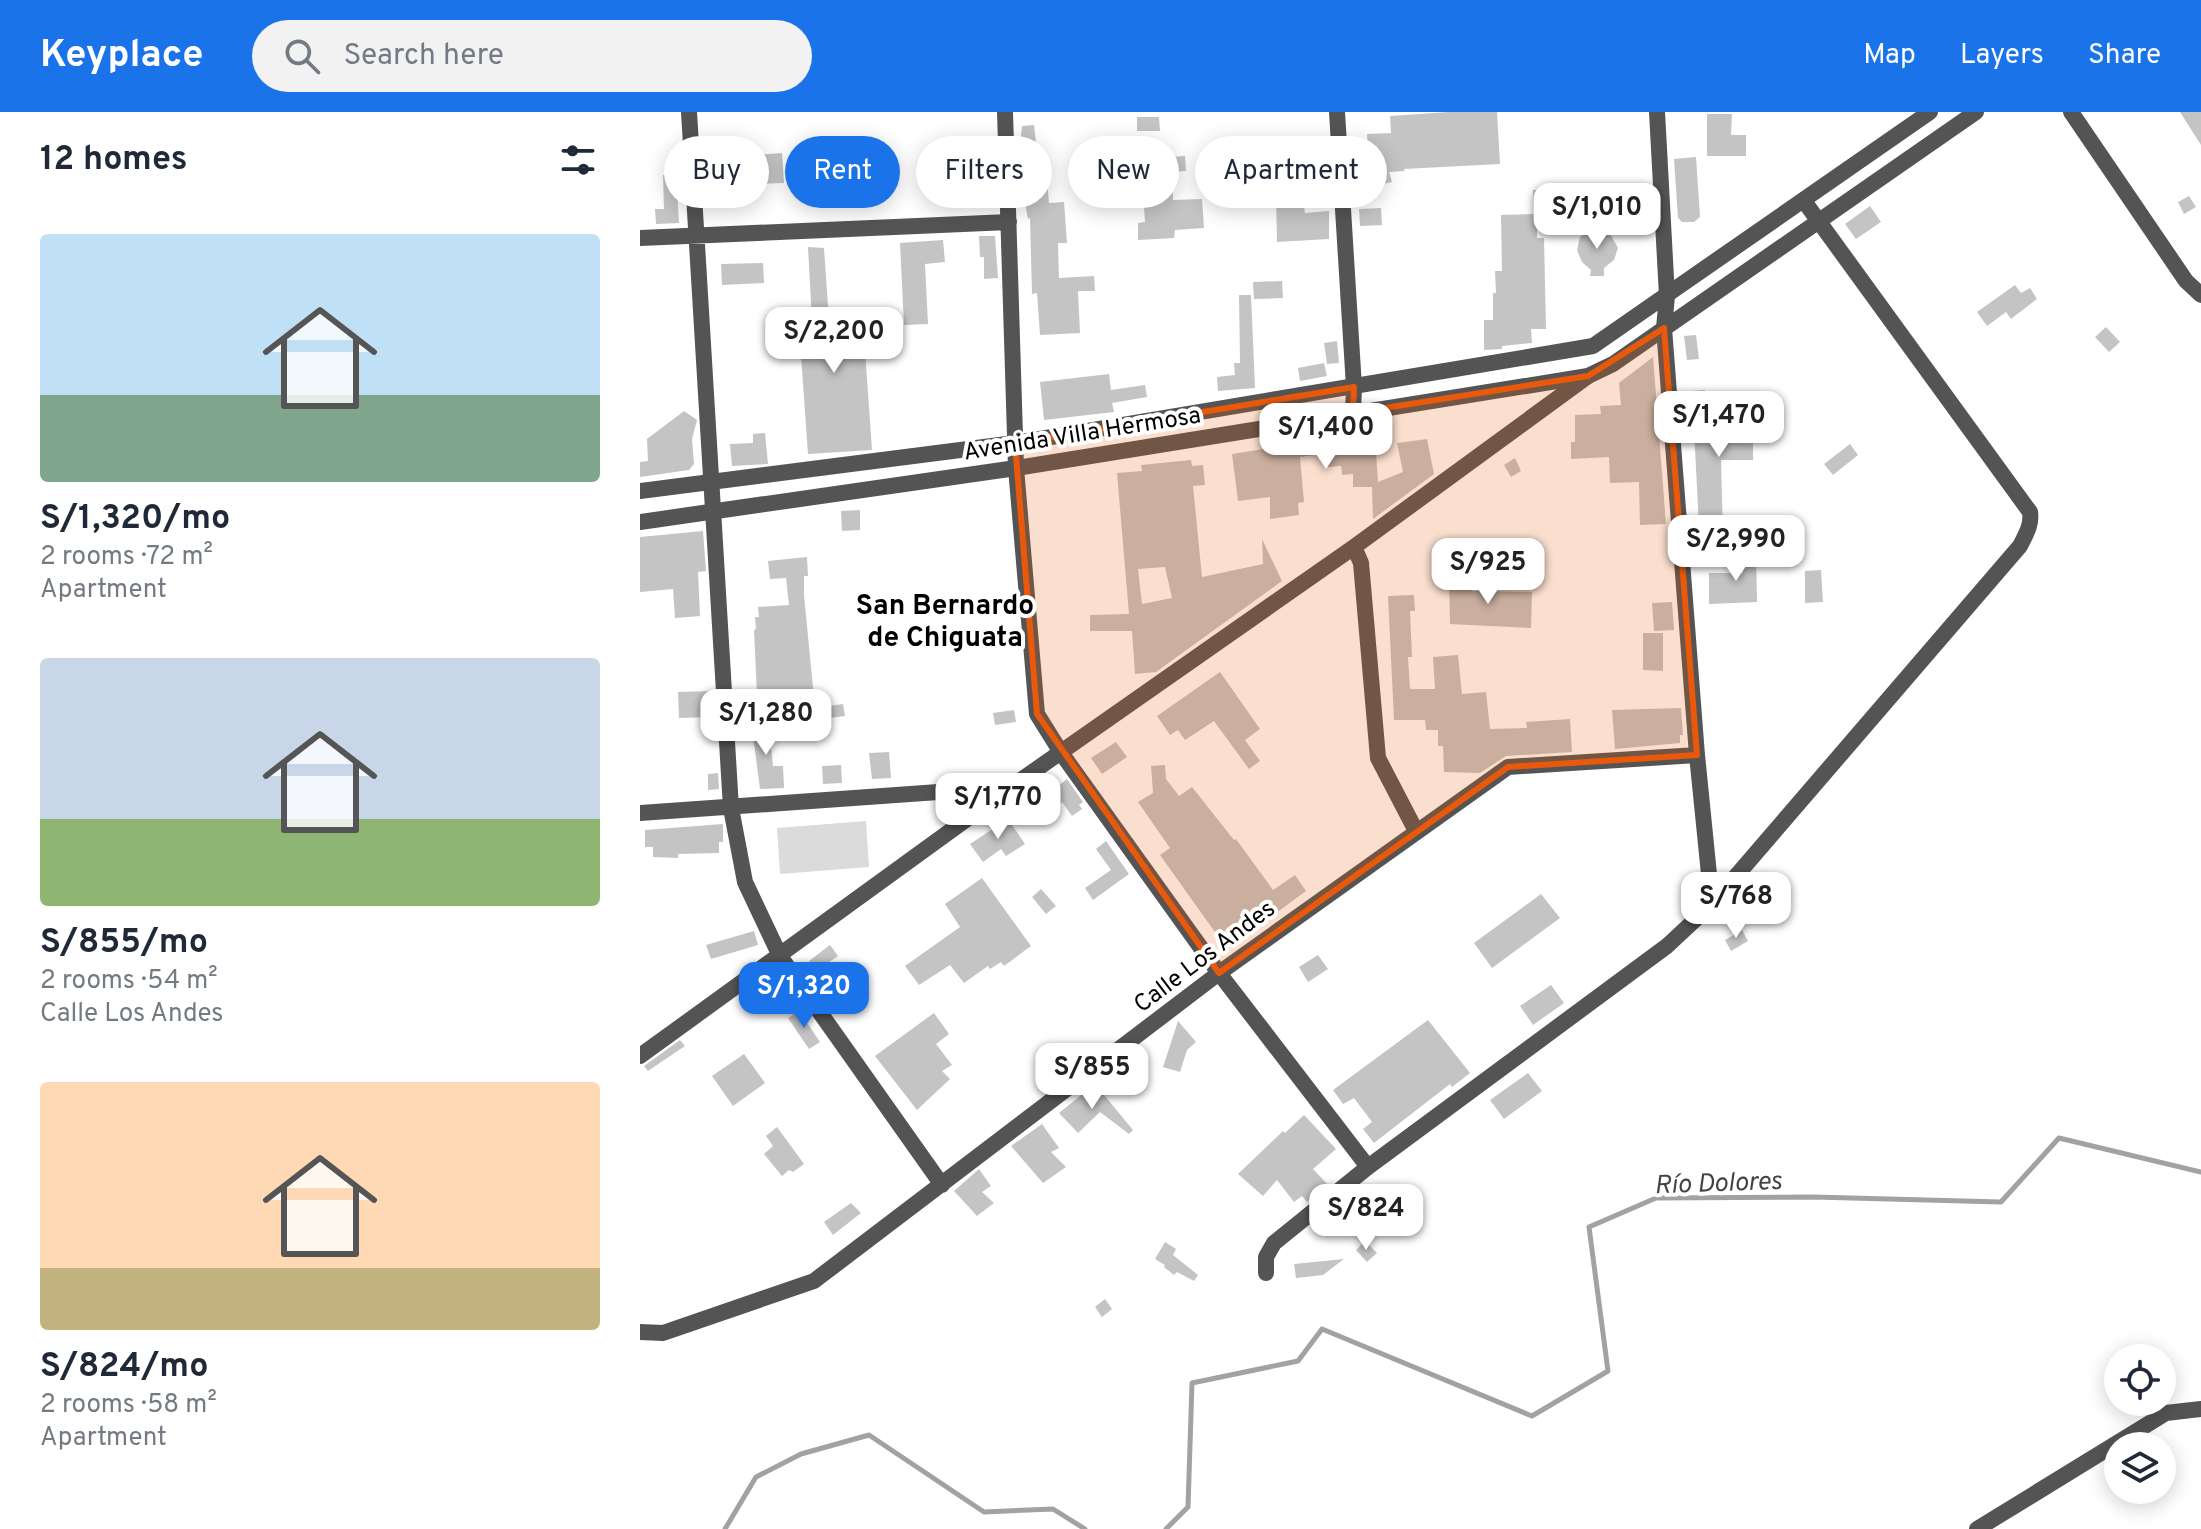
<!DOCTYPE html>
<html lang="en">
<head>
<meta charset="utf-8">
<style>
	body { margin:0; font-family:Overpass,sans-serif; background:#f2f2f3; color:#1f2937; height:100vh; display:flex; flex-direction:column; font-size:30px; white-space:nowrap }
	* { box-sizing:border-box; margin:0 }
	p { font-size:26px; color:#747a83 }
	.icon { flex:none; width:44px; height:44px; fill:none; stroke:currentColor; stroke-width:2; stroke-linecap:round; stroke-linejoin:round }
	.map { position:relative; flex:1; overflow:hidden }
	.drawer { display:flex; flex-direction:column; background:#fff; width:640px }
	.drawer>* { flex:none }
	.hud { position:absolute; left:24px; top:24px; width:760px; height:72px; display:flex; gap:16px }
	.controls { position:absolute; left:1464px; top:1232px; display:grid; gap:16px }
	.controls a { display:grid; place-items:center; width:72px; height:72px; border-radius:50%; background:#fff; box-shadow:0 4px 20px #0003; font-size:40px }
	.price { position:absolute; translate:-50% -68px; padding:0 18px; border-radius:16px; background:#fff; color:#222; font-size:26px; line-height:52px; filter:drop-shadow(0 2px 4px #0008) }
	.price::after { content:''; position:absolute; left:50%; top:48px; width:24px; height:18px; margin-left:-12px; background:inherit; clip-path:polygon(0 0,100% 0,50% 100%) }
	.price.current { background:#1a73e8; color:#fff }
	ul { padding:0; list-style:none }
	li { display:grid; align-content:center; gap:16px; height:424px; padding:0 40px }
	li span { display:grid; place-items:center; height:248px; border-radius:8px; color:#555 }
	li>.icon { margin-inline-start:auto }
	span .icon { width:144px; height:144px; fill:#fffc; stroke-width:1 }
	li b { font-size:34px }
	h2 { display:flex; justify-content:space-between; align-items:center; height:96px; padding:0 40px; font-size:34px }
	.tag { padding:0 28px; border-radius:36px; background:#fff; box-shadow:0 4px 20px #0003; font-size:28px; line-height:72px }
	.tag.current { background:#1a73e8; color:#fff }
	header { display:flex; align-items:center; gap:48px; box-sizing:border-box; height:112px; padding:0 40px; background:#1a73e8; color:#fff }
	header strong { font-size:38px }
	nav { display:flex; gap:44px; margin-inline-start:auto; font-size:28px }
	.search { width:560px; height:72px; background:#f2f2f3; display:flex; align-items:center; gap:20px; box-sizing:border-box; padding:0 28px; border-radius:44px; color:#747a83; font-size:30px }
	main { display:flex; flex:1; min-height:0 }
	.map>svg:first-child { display:block }
	.grass { fill:#dbdbdb }
	.lines { fill:none; stroke-linecap:round; stroke-linejoin:round }
	.stream { stroke:#a2a2a2; stroke-width:5 }
	.building { fill:#c4c4c4; fill-rule:evenodd }
	.minor { stroke:#545454; stroke-width:16 }
	.tertiary { stroke:#545454; stroke-width:16 }
	.marked { fill:#e8590c; fill-opacity:0.2; stroke:#e8590c; stroke-width:6; stroke-linejoin:round }
	.labels { text-anchor:middle; stroke-width:8; stroke-linejoin:round; paint-order:stroke }
	.street-label { font-size:24px; fill:#000; stroke:#fff }
	.water-label { font-size:26px; font-style:italic; fill:#434343; stroke:#fff }
	.quarter-label { font-size:28px; font-weight:bold; fill:#000; stroke:#fff }
</style>
</head>
<body>
<header>
<strong>Keyplace</strong>
<div class="search"><svg class="icon" aria-label="search" viewBox="0 0 24 24"><circle cx="10" cy="10" r="6"/><path d="M15 15l6 6"/></svg>Search here</div>
<nav><a>Map</a><a>Layers</a><a>Share</a></nav>
</header>
<main>
<section class="drawer">
<h2>12 homes<svg class="icon" aria-label="filters" viewBox="0 0 24 24"><path d="M4 7h16M4 17h16"/><circle cx="9" cy="7" r="2"/><circle cx="15" cy="17" r="2"/></svg></h2>
<ul>
<li><span style="background:linear-gradient(#bfe0f5 65%,#7fa58c 0)"><svg class="icon" aria-label="home" viewBox="0 0 24 24"><path d="M3 11l9-7 9 7M6 9v11h12V9"/></svg></span><div><b>S/1,320/mo</b><p>2 rooms · 72 m²</p><p>Apartment</p></div></li>
<li><span style="background:linear-gradient(#c9d6e8 65%,#8fb573 0)"><svg class="icon" aria-label="home" viewBox="0 0 24 24"><path d="M3 11l9-7 9 7M6 9v11h12V9"/></svg></span><div><b>S/855/mo</b><p>2 rooms · 54 m²</p><p>Calle Los Andes</p></div></li>
<li><span style="background:linear-gradient(#ffd9b3 75%,#c2b280 0)"><svg class="icon" aria-label="home" viewBox="0 0 24 24"><path d="M3 11l9-7 9 7M6 9v11h12V9"/></svg></span><div><b>S/824/mo</b><p>2 rooms · 58 m²</p><p>Apartment</p></div></li>
</ul>
</section>
<div class="map">
<svg width="1561" height="1417" viewBox="0 0 1561 1417">
	<rect width="100%" height="100%" fill="#fff"/>
	<path class="grass" d="M226 709 229 755 140 762 137 716Z"/>
	<g class="lines">
		<path class="stream" d="M85 1417 116 1365 161 1342 229 1323 344 1400 413 1397 445 1417
			M526 1417 548 1395 552 1271 658 1249 682 1217 892 1304 968 1259 949 1115 1016 1086 1174 1085 1361 1090 1419 1026 1561 1060"/>
	</g>
	<path class="building" d="M809 0H857L860 52 764 57 765 59 749 60 752 70 738 73 735 60H729L727 22 751 21 750 4Z
		M1540 0H1561V33Z
		M1067 2H1092L1091 23H1106V44H1067Z
		M497 5H519L520 19H497Z
		M394 13 400 68H407L409 91 424 90 427 131H418L419 166 454 164 455 179H438L440 221 400 223 397 181 392 182 390 106 388 107 385 91 381 23 382 14Z
		M634 35V55L613 56V36Z
		M142 41 144 71 118 72 117 43Z
		M545 44 546 59 531 60 530 45Z
		M1056 45 1060 105 1054 110H1042L1038 106 1034 47Z
		M331 58 332 79 356 78V90L303 92 301 60Z
		M532 60 533 88 562 87 564 116 535 118 534 126 498 128V111L505 110 502 63Z
		M23 63H36L39 111 16 112 15 97H24Z
		M460 64 461 78 441 79 440 65Z
		M920 77V101L894 102 893 78Z
		M662 82 665 101 689 99V127L637 130 636 83Z
		M1549 84 1556 95 1544 102 1538 90Z
		M1230 94 1241 110 1216 127 1205 112Z
		M741 96 742 113 720 114 719 97Z
		M897 102V126H904L906 217H891L892 231 862 234V237L844 238V208H853V181H856L855 159H862L861 103Z
		M957 116 969 120 978 136 974 148 964 156V164H950L951 158 942 150 937 138 940 125 950 118Z
		M339 124H355L358 166 344 167V145H340Z
		M303 128 305 150 285 152 288 212 264 213 260 131Z
		M168 135 184 136 189 208 219 205 221 225 224 224 232 338 168 342 160 229 173 228Z
		M123 151 124 171 82 173 81 152Z
		M642 169 643 186 614 187 613 170Z
		M1375 173 1381 181 1390 176 1397 187 1371 207 1366 200 1347 214 1337 200Z
		M599 183H611L615 276 578 279 577 265 595 263 594 251H600Z
		M1466 215 1480 230 1469 240 1455 225Z
		M1056 223 1059 247 1047 248 1044 224Z
		M697 229 699 251 687 252 684 231Z
		M1013 245 1026 412 1000 413 999 370 970 371 969 345 931 347V330H935V303L961 302 960 294 981 293 979 271Z
		M684 251 687 264 660 269 658 256Z
		M469 262 471 278 505 273 507 285 472 291 474 300 404 308 400 270Z
		M1065 278V286H1078L1079 296 1123 294 1124 312H1113V348H1081L1083 421H1108V431L1060 433 1052 279Z
		M44 299 57 308 52 327 54 352 49 358 0 365V350L8 349 7 327Z
		M718 320 719 342 736 341 738 370 763 360 757 331 765 330 787 327 794 362 733 407 732 375H713V362L702 363 701 354 688 355 687 341 660 345 664 390 658 391 659 403 630 407V385L598 389 592 342 630 336 629 330Z
		M125 321 128 352 92 354 90 332 113 331V322Z
		M1210 332 1218 343 1193 363 1184 352Z
		M875 346 881 359 871 365 864 353Z
		M551 348 552 354 563 353 565 373 553 374 562 465 623 452 622 427 642 469 516 560 495 562 492 519H450V503L489 502 477 361 502 359 501 353ZM525 455 532 486 502 492 498 457Z
		M220 398V418L202 419 201 399Z
		M63 419 66 459 58 460 60 504 35 506 33 477 0 480V425Z
		M1103 438H1116L1117 490 1069 492V461H1103Z
		M167 445 168 464H164V483L175 596 203 592 205 604 158 610 156 598H161L137 600 135 581 117 583 114 518 116 517 115 505H119L118 495 149 493 146 466 130 467 128 449Z
		M1181 458 1183 490 1165 491V459Z
		M809 463H832V479L892 480 891 516 810 512Z
		M774 483 775 499H770L772 545H768L770 577H795L793 545 818 543 822 582 846 580 850 617 887 616 886 610 930 607 932 640 866 644 840 661 804 660 803 634H798V618H786L785 608H754L748 484Z
		M1032 490 1034 518 1014 519 1012 491Z
		M1003 521H1023V559L1003 558Z
		M580 560 620 617 605 628 620 649 609 657 574 609 545 628 538 618 530 623 517 604Z
		M73 579 74 605 39 606 38 580Z
		M1041 596 1043 623H1040V631L975 637 972 598Z
		M374 598 376 610 355 613 353 601Z
		M128 606 133 654H143L144 676 120 677 111 608Z
		M476 630 487 645 462 662 451 646Z
		M249 640 251 666 232 667 229 641Z
		M201 653 202 671 183 672 182 654Z
		M525 653 526 667 539 684 552 675 594 728 596 727 633 778 655 763 666 779 587 837 520 743 530 736 498 690 513 681 511 654Z
		M78 661 79 677 68 678V662Z
		M427 667 443 690 439 693 442 697 432 704 422 690 412 698 403 686Z
		M368 707 385 732 366 744 361 737 343 750 330 732Z
		M83 712V730H79V741L38 742V746L13 745V735H5V718Z
		M466 729 489 762 453 788 445 776 471 758 456 737Z
		M342 766 391 834 364 854 361 850 350 857 348 854 324 871 310 853 279 873 265 854 320 815 305 792Z
		M401 777 416 794 406 802 392 785Z
		M901 782 920 806 852 856 834 831Z
		M1102 818 1108 829 1091 839 1085 828Z
		M114 819 118 833 71 847 66 833Z
		M190 833 198 844 176 859 169 849Z
		M678 843 688 857 668 870 659 855Z
		M911 873 924 891 893 913 880 894Z
		M159 899 180 930 169 937 148 906Z
		M294 901 309 922 296 932 312 953 302 959 310 967 277 998 235 944Z
		M788 908 830 961 812 975 810 972 734 1031 723 1017 732 1010 714 986 703 992 693 978Z
		M538 909 556 930 547 938 540 960 523 955Z
		M40 928 45 934 8 959 4 954Z
		M104 942 125 971 93 994 72 964Z
		M888 961 902 979 864 1007 850 988Z
		M455 972 493 1018 489 1022 460 1000 438 1021 419 1001Z
		M664 1003 696 1037 673 1057 688 1073 667 1090 662 1084 654 1090 637 1068 623 1084 598 1062 643 1019 645 1021Z
		M402 1012 419 1036 411 1040 426 1055 403 1071 371 1034Z
		M137 1015 164 1052 153 1060 149 1058 142 1064 124 1042 133 1034 126 1024Z
		M339 1057 351 1074 342 1080 354 1091 337 1104 314 1079Z
		M724 1072 743 1095 716 1116 710 1107 694 1122 680 1108Z
		M211 1091 221 1101 193 1123 184 1110Z
		M725 1129 737 1141 727 1150 716 1138Z
		M525 1130 536 1137 533 1143 558 1163 554 1169 537 1160 534 1163 524 1155 525 1153 515 1147Z
		M704 1147 683 1163 656 1166 654 1152Z
		M465 1187 472 1197 462 1205 455 1195Z"/>
	<g class="lines">
		<path class="minor" d="M49 0 91 696 105 770 140 844 302 1073
			M365 0 376 356 397 602 422 642 579 861 728 1055
			M697 0 714 275 713 301
			M1017 0 1027 184 1024 216 1057 643 1072 792
			M1431 0 1546 169 1561 183
			M0 126 369 110
			M714 435 721 451 738 646 776 719
			M0 701 369 675
			M0 944 371 675 714 435 948 264
			M626 1161V1145L634 1131 728 1055 1027 834 1072 792 1380 434C1386 422 1392 413 1390 400L1164 89
			M0 1220 23 1221 174 1169 579 861 868 655 1057 643
			M1337 1417 1526 1301 1561 1297"/>
		<path class="tertiary" d="M0 379 375 331 953 234 1290 0
			M0 410 376 356 948 264 973 252 1336 0"/>
	</g>
	<path class="marked" d="M1024 216 1057 643 868 655 579 861 397 602 375 331 714 275 713 301 948 264Z"/>
	<g class="labels">
		<g class="street-label">
			<text transform="translate(442 321) rotate(-9)" y="8">Avenida Villa Hermosa</text>
			<text transform="translate(564 844) rotate(-37)" y="8">Calle Los Andes</text>
		</g>
		<g class="water-label">
			<text transform="translate(1078 1070) rotate(-2)" y="9">Río Dolores</text>
		</g>
		<g class="quarter-label">
			<text x="305" y="502">San Bernardo<tspan x="305" dy="32">de Chiguata</tspan></text>
		</g>
	</g>
</svg>
<div class="controls">
<a><svg class="icon" aria-label="locate" viewBox="0 0 24 24"><circle cx="12" cy="12" r="6"/><path d="M12 2v4M12 18v4M2 12h4M18 12h4"/></svg></a>
<a><svg class="icon" aria-label="layers" viewBox="0 0 24 24"><path d="M12 4l9 5-9 5-9-5zM3 14l9 5 9-5"/></svg></a>
</div>
<b class="price" style="left:957px;top:139px">S/1,010</b>
<b class="price" style="left:194px;top:263px">S/2,200</b>
<b class="price" style="left:1079px;top:347px">S/1,470</b>
<b class="price" style="left:686px;top:359px">S/1,400</b>
<b class="price" style="left:1096px;top:471px">S/2,990</b>
<b class="price" style="left:848px;top:494px">S/925</b>
<b class="price" style="left:126px;top:645px">S/1,280</b>
<b class="price" style="left:358px;top:729px">S/1,770</b>
<b class="price" style="left:1096px;top:828px">S/768</b>
<b class="price current" style="left:164px;top:918px">S/1,320</b>
<b class="price" style="left:452px;top:999px">S/855</b>
<b class="price" style="left:726px;top:1140px">S/824</b>
<div class="hud">
<a class="tag">Buy</a>
<a class="tag current">Rent</a>
<a class="tag">Filters</a>
<a class="tag">New</a>
<a class="tag">Apartment</a>
</div>
</div>
</main>
</body>
</html>
